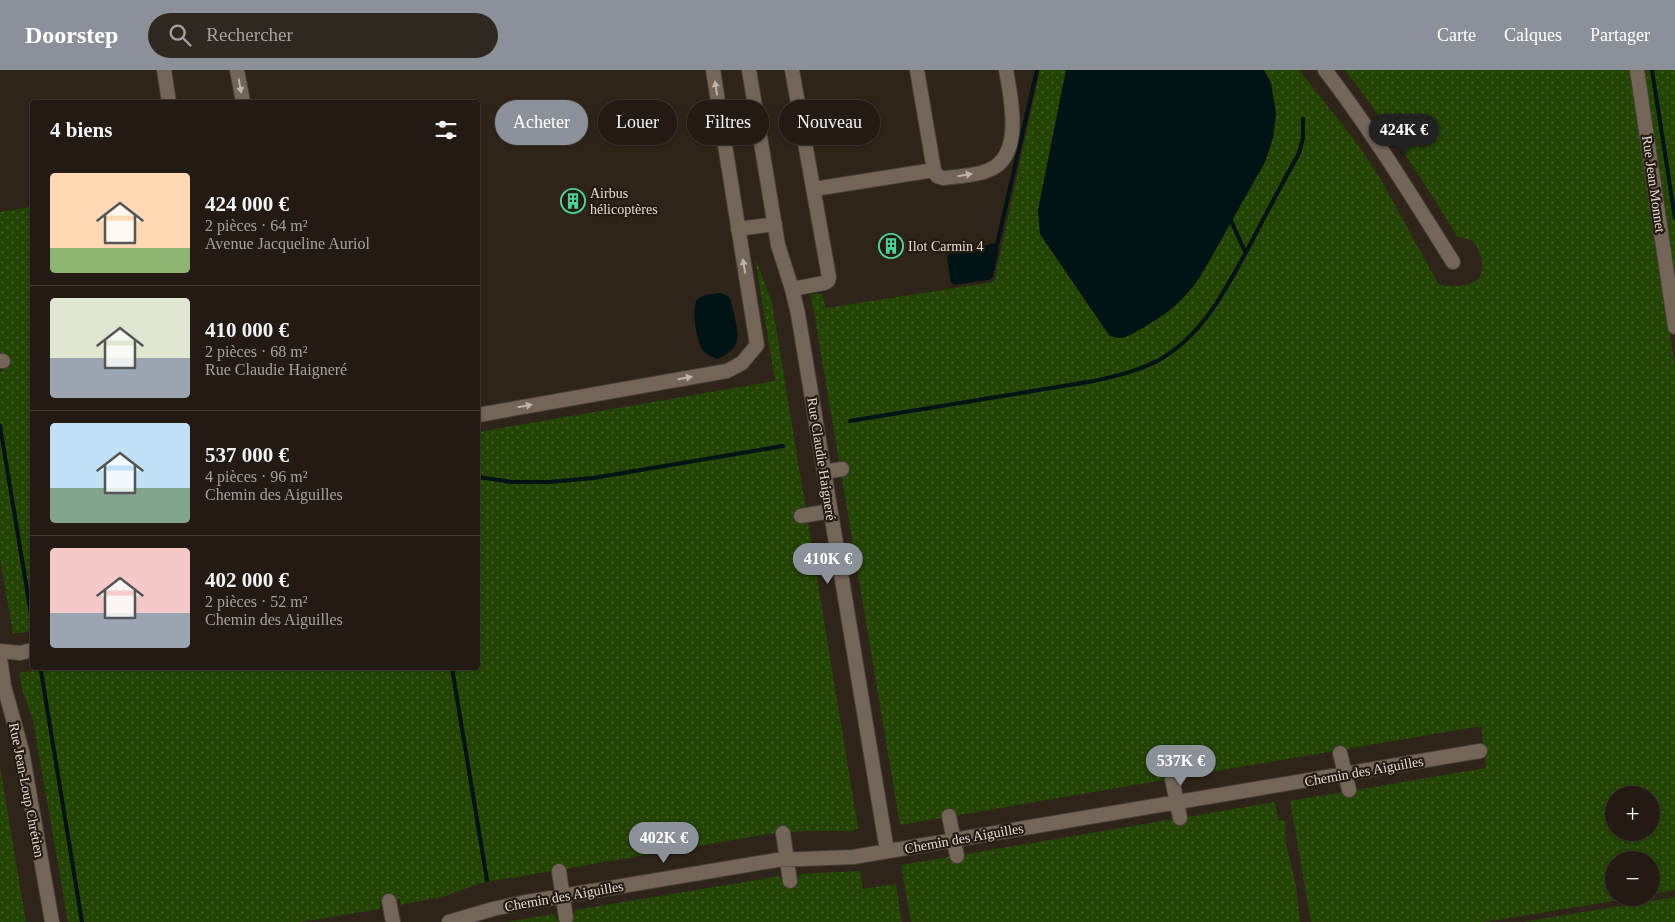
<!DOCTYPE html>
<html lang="fr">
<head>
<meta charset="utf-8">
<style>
	body { margin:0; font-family:"Times New Roman",serif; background:#2f2821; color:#f1f3f6; height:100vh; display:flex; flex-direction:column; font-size:19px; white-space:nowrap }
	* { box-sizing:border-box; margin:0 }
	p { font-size:16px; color:#a3a1a0 }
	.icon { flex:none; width:28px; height:28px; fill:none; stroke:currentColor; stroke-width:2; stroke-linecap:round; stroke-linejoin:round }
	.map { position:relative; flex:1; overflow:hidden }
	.side { position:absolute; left:30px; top:30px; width:450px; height:570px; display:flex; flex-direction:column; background:#231b13; border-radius:5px; box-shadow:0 1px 4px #0004,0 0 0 1px #403933 }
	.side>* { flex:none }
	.banner { position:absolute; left:495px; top:30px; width:475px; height:45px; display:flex; gap:10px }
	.tools { position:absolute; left:1605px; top:716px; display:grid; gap:10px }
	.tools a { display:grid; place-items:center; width:55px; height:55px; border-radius:50%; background:#231b13; box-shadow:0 1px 4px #0004,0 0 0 1px #403933; font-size:25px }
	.price { position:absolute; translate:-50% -42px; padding:0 11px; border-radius:18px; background:#8c9099; color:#fff; font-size:16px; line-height:32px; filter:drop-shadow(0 1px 2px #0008) }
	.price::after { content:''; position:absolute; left:50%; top:30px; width:15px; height:11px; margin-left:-8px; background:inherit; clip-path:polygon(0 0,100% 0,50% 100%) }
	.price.current { background:#222; color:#fff }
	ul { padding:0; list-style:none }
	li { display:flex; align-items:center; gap:15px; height:125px; padding:0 20px }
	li+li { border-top:1px solid #403933 }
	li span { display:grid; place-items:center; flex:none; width:140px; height:100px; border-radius:5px; color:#555 }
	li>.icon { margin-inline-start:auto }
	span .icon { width:60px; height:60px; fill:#fffc; stroke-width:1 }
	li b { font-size:21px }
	h2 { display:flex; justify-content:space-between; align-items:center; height:60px; padding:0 20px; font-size:21px }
	.pill { padding:0 18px; border-radius:22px; background:#231b13; box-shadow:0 1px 4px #0004,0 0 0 1px #403933; font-size:18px; line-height:45px }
	.pill.current { background:#8c9099; color:#fff }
	header { display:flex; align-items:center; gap:30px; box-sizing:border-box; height:70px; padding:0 25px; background:#8c9099; color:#fff }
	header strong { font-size:24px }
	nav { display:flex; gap:28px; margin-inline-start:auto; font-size:18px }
	.search { width:350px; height:45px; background:#2f2821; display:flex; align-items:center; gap:12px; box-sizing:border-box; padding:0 18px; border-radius:28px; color:#a3a1a0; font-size:19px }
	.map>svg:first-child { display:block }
	.grass { fill:url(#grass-dots); fill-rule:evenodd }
	.water { fill:#021315 }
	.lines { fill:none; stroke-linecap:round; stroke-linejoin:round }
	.stream { stroke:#021315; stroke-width:4 }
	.minor-casing { stroke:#483f36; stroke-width:16 }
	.minor { stroke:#736659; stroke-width:14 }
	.oneway { fill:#bcb3aa }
	.labels { text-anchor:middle; stroke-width:4.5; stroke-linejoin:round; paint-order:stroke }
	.street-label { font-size:14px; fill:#e4ddd5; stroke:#251b10 }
	.poi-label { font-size:14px; fill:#e4ddd5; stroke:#251b10; text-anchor:start }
</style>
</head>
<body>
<header>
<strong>Doorstep</strong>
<div class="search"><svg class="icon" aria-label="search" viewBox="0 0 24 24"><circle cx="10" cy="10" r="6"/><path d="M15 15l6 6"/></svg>Rechercher</div>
<nav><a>Carte</a><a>Calques</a><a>Partager</a></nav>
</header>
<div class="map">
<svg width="1675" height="852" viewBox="0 0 1675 852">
	<defs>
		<pattern id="grass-dots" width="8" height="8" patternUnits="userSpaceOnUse" patternTransform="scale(1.25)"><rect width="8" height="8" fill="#234405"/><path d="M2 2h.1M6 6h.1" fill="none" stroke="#435f29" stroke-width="1.8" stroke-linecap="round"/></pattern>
	</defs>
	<rect width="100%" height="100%" fill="#2f2419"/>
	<path class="grass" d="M1040 0H1299L1359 76 1380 108 1439 215C1451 216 1466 218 1477 210 1487 202 1481 178 1472 171 1468 169 1461 168 1457 166 1422 109 1386 53 1345 0H1631L1675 297V820L1651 824V790H1614V828H1631L1485 852H1311L1290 731 1486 698 1481 656 900 755 811 224H822L826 238 994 212ZM1614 725H1651V762H1614Z
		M1642 0H1675V215Z
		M32 137V561L13 564 0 488V302L3 301 0 280V142Z
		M755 187 772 233 858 758 853 761H806L775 763 481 813 445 826 400 835V829L380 831V839L301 852H68L33 650 23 623 19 603 47 598H478V362L775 311Z
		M0 696 26 852H0Z
		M1275 732 1278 750 1286 751 1285 769 1296 816 1300 852H911L901 795Z
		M860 801 863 819 896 814 902 852H505L554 844 556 849 574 847 575 840 780 806 782 813 798 811 799 804Z
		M1675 827V852H1523Z"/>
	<path class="water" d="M1066 0H1264L1271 13 1276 43 1273 68 1265 92 1203 202C1186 229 1169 243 1141 259 1129 265 1122 272 1109 265L1040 164 1038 140Z
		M995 173 999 178 993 207 989 210 954 215 951 212 947 187 949 184Z
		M720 223 728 226 731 231C736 258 748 277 717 289 712 287 707 285 703 281 697 273 690 236 698 229 704 224 713 224 720 223Z"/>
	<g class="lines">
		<path class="stream" d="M1652 0 1675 148
			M1230 148 1245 182
			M997 175 1037 0
			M850 351 1094 311C1115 306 1139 301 1159 290 1205 264 1228 215 1252 171 1267 142 1283 112 1299 83L1303 68V49
			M0 356 32 550
			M478 407 512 412H549L593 408 783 376
			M452 598 487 810
			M41 601 82 852"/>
		<defs>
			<path id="minor" d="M164 0 169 32
				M237 0 243 32
				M749 0 778 175 792 219 798 244 887 781
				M917 0 934 100 937 106 943 108C955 107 978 105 989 100 1024 86 1011 28 1006 0
				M1325 0C1372 61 1412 127 1453 192
				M1637 0 1675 257
				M814 119 934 100
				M738 159 775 154
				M792 219 824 213 828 211 829 207 792 0
				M0 291H3
				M478 345 727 301 742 293 757 275 713 0
				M824 402 842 399
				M801 446 830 441
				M0 581 20 583 32 580
				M0 588 4 616 22 681 52 852
				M1340 683 1349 720
				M1172 709 1180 748
				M949 746 957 786
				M783 763 790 811
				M559 801 566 848
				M389 831 393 852
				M449 852 493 839 521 833 777 790 853 787 1480 681"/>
		</defs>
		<use href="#minor" class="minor-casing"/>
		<use href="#minor" class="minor"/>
	</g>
	<defs><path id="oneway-solid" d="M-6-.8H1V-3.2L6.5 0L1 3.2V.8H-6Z" transform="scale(1.25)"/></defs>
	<g class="oneway">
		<use href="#oneway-solid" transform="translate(240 16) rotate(80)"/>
		<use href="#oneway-solid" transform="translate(716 18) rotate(-99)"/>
		<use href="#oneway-solid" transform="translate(965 105) rotate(-10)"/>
		<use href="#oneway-solid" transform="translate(744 196) rotate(-99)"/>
		<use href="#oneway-solid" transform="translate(685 308) rotate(-10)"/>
		<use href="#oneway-solid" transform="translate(525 336) rotate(-10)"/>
	</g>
	<defs>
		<symbol id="building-ring" viewBox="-11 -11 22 22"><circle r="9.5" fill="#251b10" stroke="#4dd39a" stroke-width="1.5"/><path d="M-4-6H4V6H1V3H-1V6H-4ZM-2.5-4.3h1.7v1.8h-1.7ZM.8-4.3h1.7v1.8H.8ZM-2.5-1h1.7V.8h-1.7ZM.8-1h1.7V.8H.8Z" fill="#4dd39a"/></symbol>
	</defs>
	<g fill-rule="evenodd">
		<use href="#building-ring" x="559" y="117" width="28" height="28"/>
		<use href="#building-ring" x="877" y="162" width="28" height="28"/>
	</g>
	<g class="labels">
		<g class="street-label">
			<text transform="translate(1654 114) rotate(82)" y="5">Rue Jean Monnet</text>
			<text transform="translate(822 389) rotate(81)" y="5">Rue Claudie Haigneré</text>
			<text transform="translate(1364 701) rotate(-10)" y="5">Chemin des Aiguilles</text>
			<text transform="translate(27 720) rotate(79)" y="5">Rue Jean-Loup Chrétien</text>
			<text transform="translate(964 768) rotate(-10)" y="5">Chemin des Aiguilles</text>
			<text transform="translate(564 826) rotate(-10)" y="5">Chemin des Aiguilles</text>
		</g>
		<g class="poi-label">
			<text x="590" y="128">Airbus<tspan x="590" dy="16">hélicoptères</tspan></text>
			<text x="908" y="181">Ilot Carmin 4</text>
		</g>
	</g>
</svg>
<div class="tools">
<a>+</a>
<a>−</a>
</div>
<b class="price current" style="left:1404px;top:86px">424K €</b>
<b class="price" style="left:828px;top:515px">410K €</b>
<b class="price" style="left:1181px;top:717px">537K €</b>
<b class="price" style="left:664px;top:794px">402K €</b>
<div class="banner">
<a class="pill current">Acheter</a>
<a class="pill">Louer</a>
<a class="pill">Filtres</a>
<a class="pill">Nouveau</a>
</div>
<section class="side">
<h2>4 biens<svg class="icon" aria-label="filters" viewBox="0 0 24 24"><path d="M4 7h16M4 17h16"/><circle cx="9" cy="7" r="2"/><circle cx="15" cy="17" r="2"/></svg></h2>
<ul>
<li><span style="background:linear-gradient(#ffd9b3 75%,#8fb573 0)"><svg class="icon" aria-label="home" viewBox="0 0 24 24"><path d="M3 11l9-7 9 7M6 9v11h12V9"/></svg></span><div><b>424 000 €</b><p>2 pièces · 64 m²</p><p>Avenue Jacqueline Auriol</p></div></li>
<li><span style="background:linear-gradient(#dfe7d0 60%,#9aa5b1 0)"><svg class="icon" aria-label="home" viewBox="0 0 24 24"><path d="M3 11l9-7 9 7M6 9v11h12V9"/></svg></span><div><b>410 000 €</b><p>2 pièces · 68 m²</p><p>Rue Claudie Haigneré</p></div></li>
<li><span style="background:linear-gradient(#bfe0f5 65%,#7fa58c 0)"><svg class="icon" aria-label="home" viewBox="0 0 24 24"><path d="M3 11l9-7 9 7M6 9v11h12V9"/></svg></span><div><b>537 000 €</b><p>4 pièces · 96 m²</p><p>Chemin des Aiguilles</p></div></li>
<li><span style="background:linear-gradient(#f6c9c9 65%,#9aa5b1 0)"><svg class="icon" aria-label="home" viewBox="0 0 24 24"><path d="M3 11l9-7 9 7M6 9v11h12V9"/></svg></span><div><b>402 000 €</b><p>2 pièces · 52 m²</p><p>Chemin des Aiguilles</p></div></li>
</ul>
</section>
</div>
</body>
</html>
